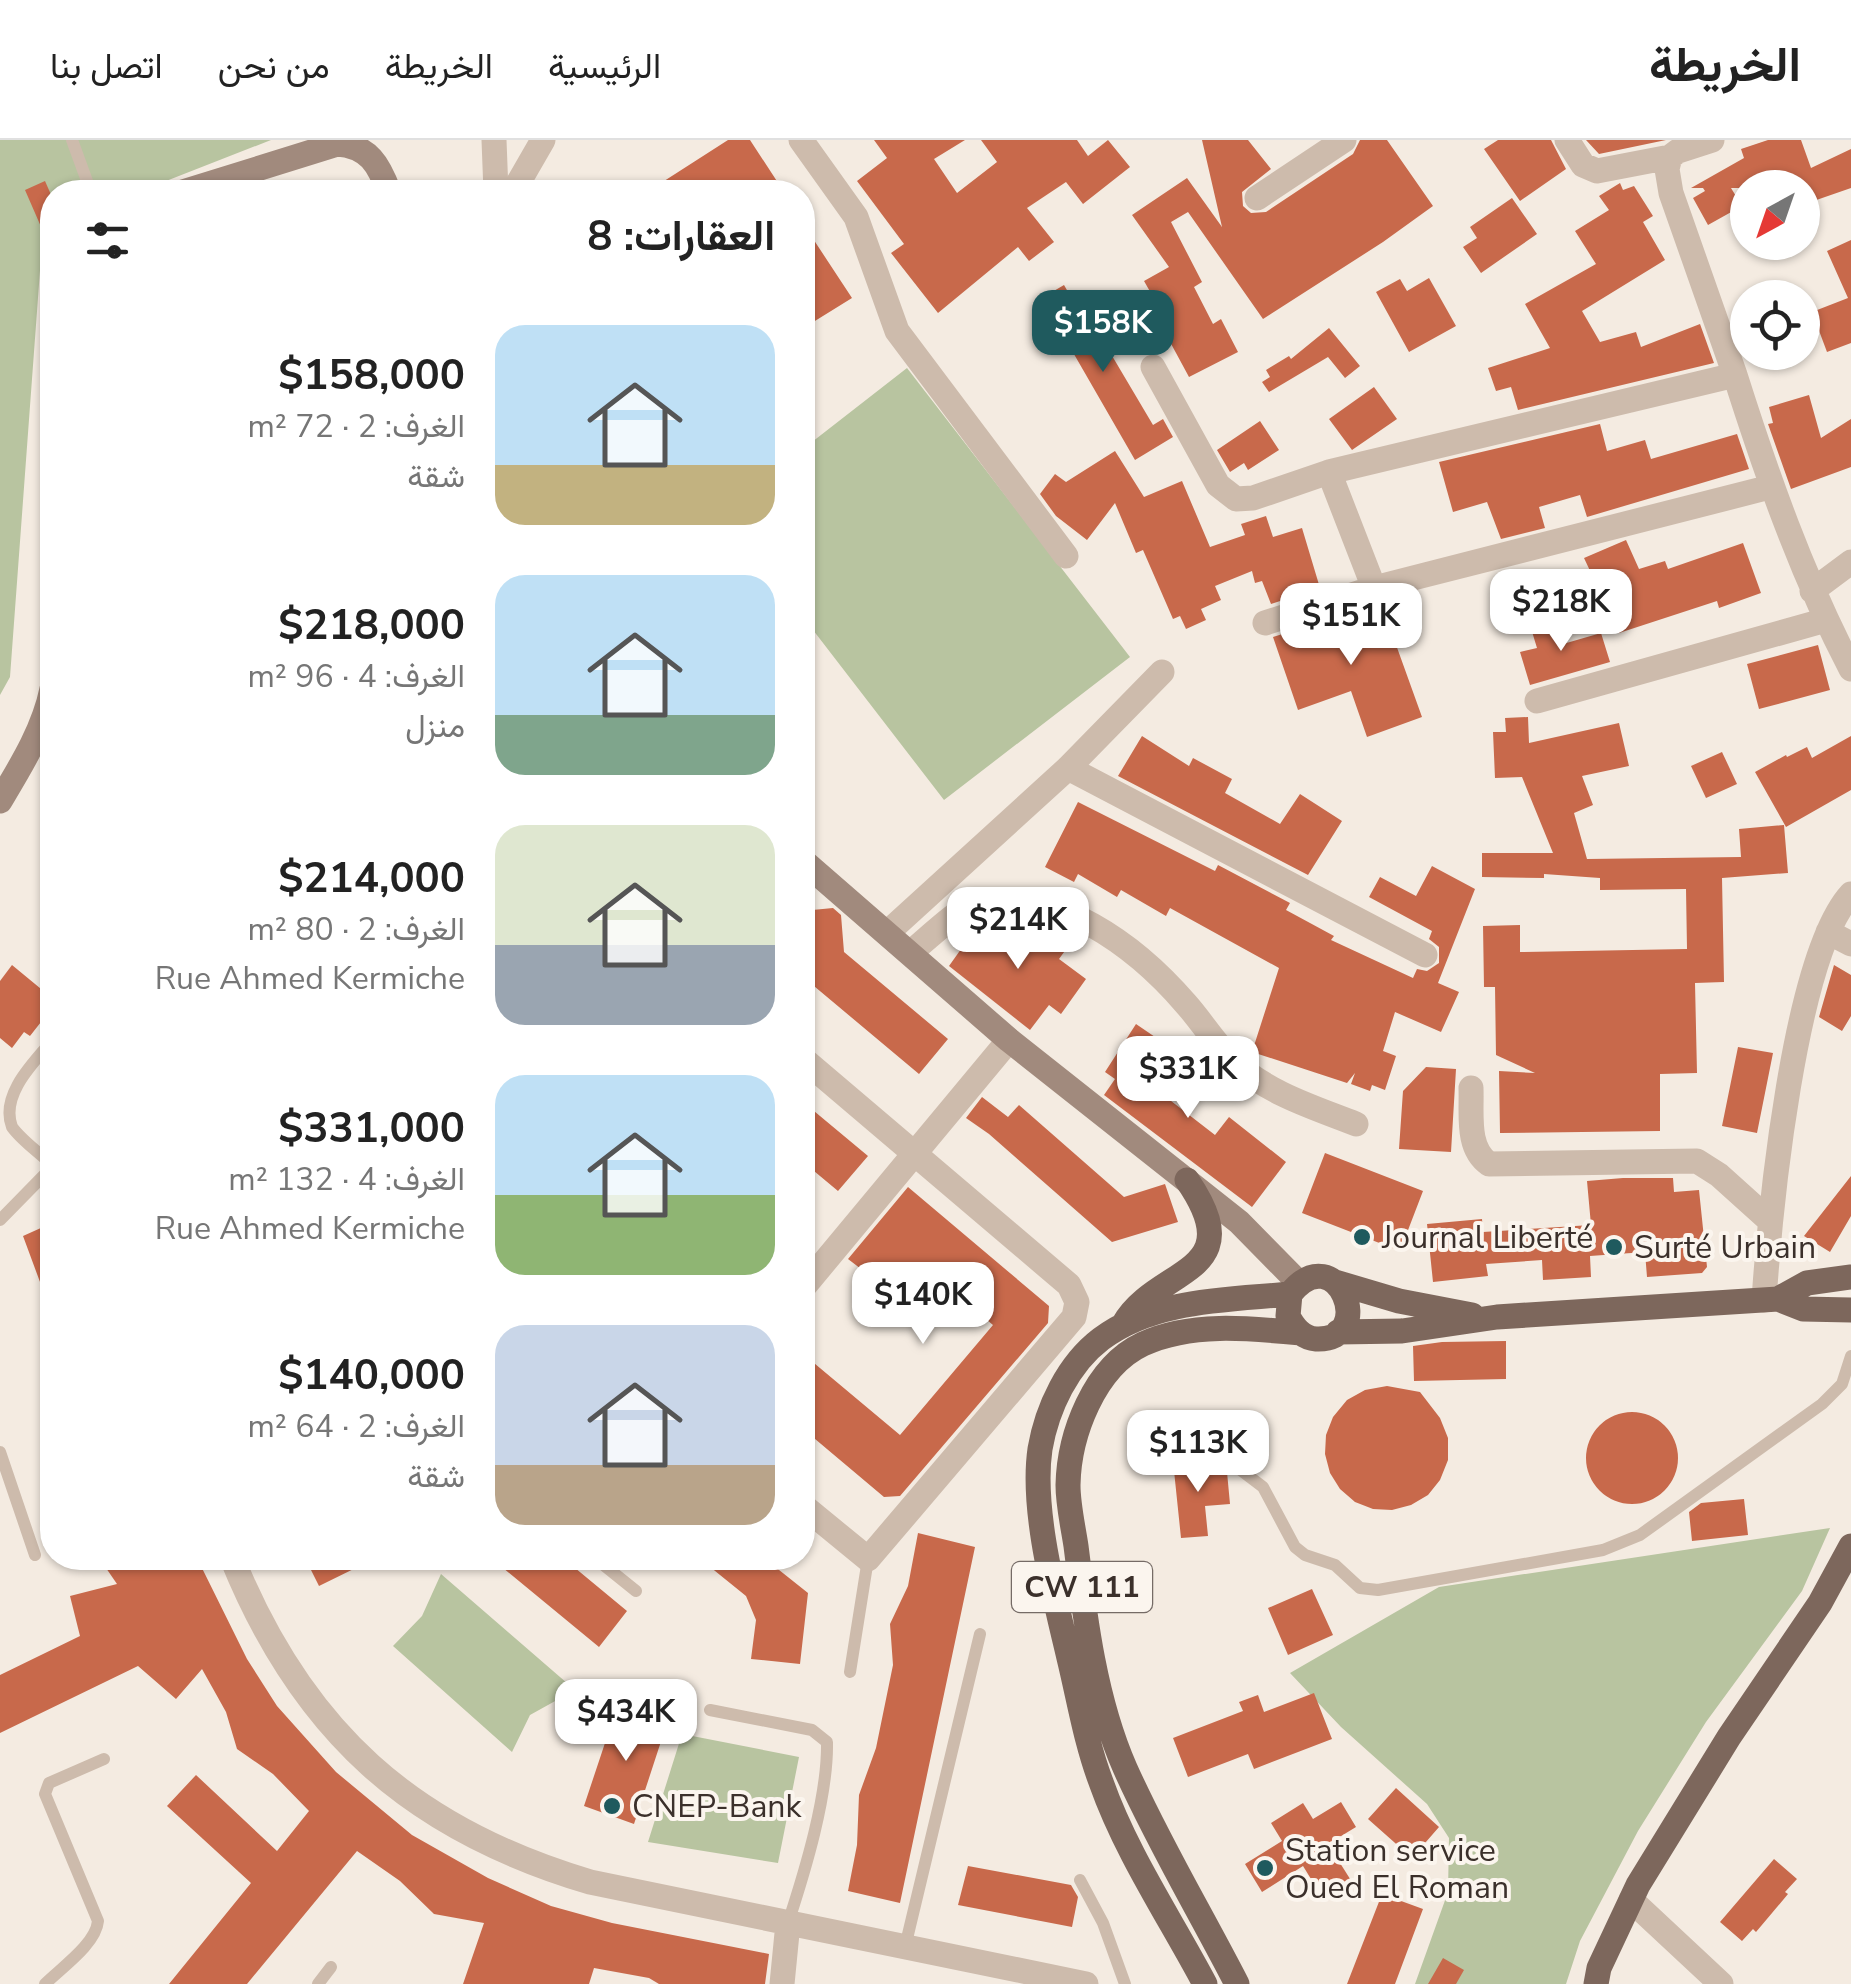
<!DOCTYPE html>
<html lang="ar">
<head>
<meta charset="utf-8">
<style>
	body { margin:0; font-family:"Nunito Sans",Vazirmatn,sans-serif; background:#f2f2f2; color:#222; direction:rtl; height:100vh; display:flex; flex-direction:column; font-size:38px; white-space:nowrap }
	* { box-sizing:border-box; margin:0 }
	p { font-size:32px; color:#767676 }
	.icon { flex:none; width:55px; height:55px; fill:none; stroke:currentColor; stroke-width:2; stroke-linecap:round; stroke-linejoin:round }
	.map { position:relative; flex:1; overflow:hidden; direction:ltr }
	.side { position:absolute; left:40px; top:40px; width:775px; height:1390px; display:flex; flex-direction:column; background:#fff; border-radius:40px; box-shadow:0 2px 8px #0004; direction:rtl }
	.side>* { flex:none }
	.needle { width:65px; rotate:220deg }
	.controls { position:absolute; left:1730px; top:30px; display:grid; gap:20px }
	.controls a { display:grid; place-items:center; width:90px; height:90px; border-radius:50%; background:#fff; box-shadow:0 2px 8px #0004; font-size:50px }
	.price { position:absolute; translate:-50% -85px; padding:0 22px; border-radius:20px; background:#fff; color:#222; font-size:32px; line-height:65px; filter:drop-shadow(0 2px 5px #0008) }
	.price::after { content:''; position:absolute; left:50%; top:60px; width:30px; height:22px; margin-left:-15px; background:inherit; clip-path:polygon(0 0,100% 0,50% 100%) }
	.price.on { background:#1f5a5e; color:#fff }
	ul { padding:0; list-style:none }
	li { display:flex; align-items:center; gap:30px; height:250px; padding:0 40px }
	li span { display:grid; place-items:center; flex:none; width:280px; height:200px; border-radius:30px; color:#555 }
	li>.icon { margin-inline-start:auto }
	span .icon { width:120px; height:120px; fill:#fffc; stroke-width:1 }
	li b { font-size:42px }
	h2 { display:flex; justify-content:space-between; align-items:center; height:120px; padding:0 40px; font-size:42px }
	header { display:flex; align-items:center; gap:60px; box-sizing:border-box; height:140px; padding:0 50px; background:#fff; border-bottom:2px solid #e0e0e0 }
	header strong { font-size:48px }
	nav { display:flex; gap:55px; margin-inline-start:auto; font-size:35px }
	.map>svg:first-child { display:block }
	.green { fill:#b8c4a0 }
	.building { fill:#c8694b }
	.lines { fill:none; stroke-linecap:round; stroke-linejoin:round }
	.service { stroke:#cdbbac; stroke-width:12 }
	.minor { stroke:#cdbbac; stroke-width:25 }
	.tertiary { stroke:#cdbbac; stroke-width:25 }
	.secondary { stroke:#a18a7d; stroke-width:25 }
	.primary { stroke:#7d675c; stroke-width:25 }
	.poi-dot { fill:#1f5a5e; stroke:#fbf5ee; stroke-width:4 }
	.labels { text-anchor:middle; stroke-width:8; stroke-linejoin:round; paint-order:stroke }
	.shield { fill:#fbf5ee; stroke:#756b66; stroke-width:2.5 }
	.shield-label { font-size:30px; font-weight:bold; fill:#3b302b }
	.poi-label { font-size:32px; fill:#3b302b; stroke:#fbf5ee; text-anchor:start }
</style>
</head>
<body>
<header>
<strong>الخريطة</strong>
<nav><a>الرئيسية</a><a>الخريطة</a><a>من نحن</a><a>اتصل بنا</a></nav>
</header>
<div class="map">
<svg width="1851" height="1844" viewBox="0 0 1851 1844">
	<rect width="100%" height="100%" fill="#f4ebe1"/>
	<path class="green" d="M0 0H271L138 52H52V86L43 90 10 537 0 555Z
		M907 228 1130 517 944 660 803 477V309Z
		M1830 1388 1802 1451 1706 1582 1638 1691 1580 1801 1566 1844H1415L1448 1752 1449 1698 1427 1664 1341 1587 1290 1533 1439 1447Z
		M441 1434 575 1550 530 1575 512 1612 393 1506 422 1476Z
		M682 1594 799 1617 778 1723 648 1702Z"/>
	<path class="building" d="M728 0H750L784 52H647Z
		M874 0H965L934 19 957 53 997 22 981 0H1077L1088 16 1108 0 1130 27 1083 64 1066 42 1027 68 1054 102 1029 121 1018 107 938 173 891 113 904 104 857 41 887 18Z
		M1202 0H1248L1271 29 1242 52 1243 66 1251 73 1266 72 1353 14 1360 0H1387L1433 66 1383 102 1263 179 1188 72 1171 82 1202 142 1194 147 1213 184 1221 179 1238 212 1189 237 1169 200 1157 206 1142 179 1160 169 1144 141 1169 127 1132 75 1187 38 1222 87Z
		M1498 0H1551L1566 29 1520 61 1484 9Z
		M1586 0H1666L1599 14Z
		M1768 0H1801L1811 28 1851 9V48L1802 65V48H1731L1742 66 1708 85 1693 58 1705 51 1703 48H1691L1744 18 1741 9Z
		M45 41 52 57V112L25 50Z
		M1620 43 1623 50 1634 46 1653 76 1643 82 1665 120 1582 171 1600 202 1636 192 1641 207 1700 184 1714 223 1518 270 1511 247 1496 251 1488 228 1550 208 1525 164 1596 124 1575 91 1609 70 1599 56Z
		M1512 58 1537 94 1481 133 1463 107 1477 98 1470 87Z
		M802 82 852 158 802 189Z
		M1851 100V203L1827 212 1812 172 1848 158 1827 111Z
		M1429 138 1456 186 1409 212 1376 152 1400 139 1407 151Z
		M1064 145 1103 212 1108 209 1153 285 1163 279 1173 297 1135 320 1067 202 1061 205 1035 162Z
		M1329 188 1360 226 1345 238 1328 217 1269 252 1262 242 1270 237 1266 230 1289 216 1291 219Z
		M1374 247 1397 279 1352 310 1329 279Z
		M1809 255 1821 298 1851 279V327L1791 349 1768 284 1773 283 1769 267Z
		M1260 281 1279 310 1248 330 1244 323 1230 332 1217 310Z
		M1600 284 1607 311 1645 300 1651 319 1737 294 1749 329 1587 377 1580 355 1539 367 1545 388 1501 399 1487 362 1453 372 1439 322Z
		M1115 311 1144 357 1182 341 1210 407 1245 395 1241 384 1266 376 1273 397 1302 388 1320 448 1271 464 1262 441 1255 443 1252 431 1215 446 1221 460 1201 469 1206 480 1186 489 1180 476 1173 479 1143 410 1136 413 1115 363 1087 400 1056 376 1040 354 1055 334 1066 342Z
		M1626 400 1639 429 1665 421 1668 429 1743 403 1761 453 1719 468 1717 461 1619 493 1599 432 1592 435 1584 418Z
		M1381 463 1422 577 1367 597 1351 551 1298 570 1273 497Z
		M1555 478 1563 504 1601 493 1610 522 1530 545 1520 512 1537 508 1530 485Z
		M1818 505 1830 550 1759 569 1747 524Z
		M1528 577 1529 603 1619 583 1629 626 1582 636 1593 665 1574 673 1587 719 1741 717 1739 689 1784 685 1788 733 1722 738 1724 842 1695 843 1697 933 1660 934V991L1500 993 1499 931 1535 933 1496 915 1495 847H1484L1483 786 1520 785V812L1687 809 1686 749 1600 750V738L1544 734V738L1482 737V713H1553L1522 637 1495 638 1493 592H1506L1505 578Z
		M1142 596 1189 626 1193 618 1232 639 1225 653 1280 684 1300 654 1342 681 1308 735 1118 636Z
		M1851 596V650L1786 687 1755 632 1786 615 1787 617 1807 607 1812 618Z
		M1722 612 1737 644 1706 658 1691 626Z
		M1078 662 1215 731 1218 725 1290 763 1286 770 1334 796 1331 800 1413 838 1417 829 1427 831 1439 823V807L1429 799 1432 791 1369 757 1380 737 1416 756 1432 726 1475 749 1438 843 1459 852 1441 892 1395 872 1383 911 1396 916 1385 950 1372 945 1370 951 1351 944 1355 933 1347 943 1252 912 1279 828 1170 768 1166 776 1121 750 1117 757 1078 734 1074 742 1045 727Z
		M833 768 841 775 844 812 948 899 919 934 802 836V771Z
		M981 781 998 793 1006 783 1040 808 1049 795 1067 808 1059 819 1086 839 1061 874 1049 865 1030 890 949 826Z
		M12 825 52 858V868L30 896 24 892 12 908 0 898V841Z
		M1834 825 1851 835V876L1842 891 1819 877Z
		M1136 884 1177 912 1153 947 1215 995 1229 977 1286 1022 1252 1067 1104 955 1115 939 1105 932Z
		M1738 907 1773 913 1757 993 1722 986Z
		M1426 927 1456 929 1451 1012 1399 1009 1403 951Z
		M982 957 1008 977 1019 965 1124 1057 1165 1044 1178 1082 1112 1102 989 994 966 978Z
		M802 961 868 1016 838 1051 802 1021Z
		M1325 1013 1423 1051 1400 1111 1302 1073Z
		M1851 1036V1076L1830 1112 1804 1096Z
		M1623 1038H1673L1674 1052 1699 1050 1707 1127 1702 1133 1647 1137 1645 1112 1590 1116 1591 1137 1543 1140 1542 1120 1486 1124 1488 1136 1433 1142 1427 1084 1482 1079 1483 1092 1591 1085 1587 1041Z
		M908 1047 1049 1166 1048 1183 900 1356 884 1357 802 1288V1213L900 1295 993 1185 924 1127 899 1158 848 1119Z
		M52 1083V1169H50L23 1096Z
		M1506 1201V1239L1414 1241 1413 1206 1442 1202Z
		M1387 1246 1420 1252 1440 1278 1448 1298V1320L1440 1340 1428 1355 1411 1365 1392 1370 1373 1369 1355 1362 1340 1349 1330 1333 1325 1314 1326 1295 1333 1277 1347 1260 1365 1250Z
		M1586 1318a46 46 0 1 1 92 0a46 46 0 1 1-92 0Z
		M1200 1319 1201 1331 1223 1329 1227 1332 1230 1364 1205 1366 1208 1396 1181 1398 1173 1321Z
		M1744 1359 1748 1395 1692 1401 1689 1372 1701 1363Z
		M918 1393 975 1407 900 1763 848 1751 857 1705 859 1655 876 1608 893 1525 890 1484 908 1446Z
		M124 1418H197L247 1519 277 1566 336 1632 412 1695 488 1738 551 1766 612 1783 769 1814 765 1844H659L649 1838 594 1828 589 1844H463L484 1783 434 1774 400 1741 357 1711 247 1844H169L251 1743 167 1666 196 1635 277 1711 309 1671 273 1634 237 1609 226 1572 202 1529 176 1559 138 1526 0 1593V1535L80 1496 70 1456 117 1444 106 1428Z
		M305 1418H376L319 1446Z
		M491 1418H563L627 1471 599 1507Z
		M699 1418H764L808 1453 800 1524 751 1519 756 1480 746 1456Z
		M1312 1449 1333 1495 1288 1515 1268 1468Z
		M1314 1553 1332 1599 1254 1629 1248 1614 1188 1637 1173 1598 1243 1571 1239 1562 1258 1555 1264 1572Z
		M618 1564 668 1580 634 1684 584 1666Z
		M1396 1648 1439 1687 1412 1718 1368 1679Z
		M1341 1662 1356 1687 1328 1704 1352 1742 1324 1760 1303 1726 1262 1752 1245 1724 1282 1701 1271 1683 1303 1663 1313 1679Z
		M1774 1719 1797 1739 1785 1752 1788 1754 1756 1792 1753 1789 1742 1801 1720 1782Z
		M968 1726 1071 1745 1078 1757 1072 1787 958 1765Z
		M1382 1754 1423 1769 1395 1844H1347Z
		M1443 1818 1464 1830 1456 1844H1428Z"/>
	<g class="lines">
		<path class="service" d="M72 0 91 52
			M52 901C33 923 0 955 12 987 22 1001 40 1013 52 1025
			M0 1080 52 1027
			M1142 1278 1209 1306 1263 1347 1295 1407 1305 1415 1335 1425 1360 1448 1378 1450 1603 1410 1640 1395 1822 1264 1842 1244 1851 1216
			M52 1302 50 1311 52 1319
			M0 1312 35 1415
			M595 1418 636 1451
			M850 1532 868 1419
			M710 1570 812 1590 827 1602C828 1656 805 1731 788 1783
			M1080 1740 1103 1783 1125 1844
			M905 1807 980 1494
			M45 1844C61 1828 96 1804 98 1781L45 1654 49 1643 104 1619
			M318 1844 331 1827"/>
		<path class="minor" d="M801 0 856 77 897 191 1066 416
			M1567 0 1583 25 1597 31 1670 17
			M1712 0 1678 11 1670 17 1667 29 1671 53 1735 235
			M513 52 543 0
			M1257 58 1344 0
			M1153 227 1218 345 1236 359 1253 358 1329 332 1735 235C1767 336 1802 435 1851 529
			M1329 332 1374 448
			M1812 451 1851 422
			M1265 483 1374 448 1770 347
			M1537 561 1826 480
			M1068 628 1425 815
			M1828 792 1851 804
			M887 793 1068 628 1162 532
			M910 813C925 801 960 767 976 763 1056 745 1137 807 1186 864 1202 882 1216 905 1234 922 1269 954 1313 967 1356 984
			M802 918 1069 1145 1077 1162 1074 1177 868 1419 802 1365
			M1471 948C1472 974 1466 1008 1489 1024L1697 1021 1719 1035 1769 1080
			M802 1149 1009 900
			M1764 1160C1770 1072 1794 816 1851 754
			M232 1418C302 1591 411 1689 590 1742L1086 1844
			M1631 1760 1721 1844
			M782 1844 788 1783"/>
		<path class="tertiary" d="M494 0 496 52"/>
		<path class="secondary" d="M183 52 337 4C369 6 379 25 389 52
			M0 661C21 626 44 589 52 549
			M802 720 1009 900 1239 1082 1299 1143"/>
		<path class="primary" d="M1335 1142 1399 1161 1472 1175
			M1778 1159 1807 1143 1851 1137
			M1123 1185C1156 1126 1253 1136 1187 1040
			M1338 1192 1402 1191 1497 1177 1778 1159 1803 1169 1851 1170
			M1205 1844C1170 1778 1126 1713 1101 1642 1086 1603 1079 1559 1069 1518 1055 1458 1031 1370 1040 1309 1047 1268 1068 1224 1101 1199 1154 1159 1228 1160 1290 1154 1337 1095 1379 1202 1316 1199 1302 1198 1294 1188 1288 1176L1290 1154
			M1237 1844C1200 1772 1158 1702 1125 1628 1095 1560 1085 1479 1076 1406 1073 1386 1068 1365 1068 1345 1069 1295 1094 1227 1143 1204 1190 1182 1249 1188 1300 1193
			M1596 1844 1599 1828 1638 1745 1729 1597 1820 1463 1851 1406"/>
	</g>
	<g class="poi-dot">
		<circle cx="1362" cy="1097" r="10"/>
		<circle cx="1614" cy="1107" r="10"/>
		<circle cx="612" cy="1666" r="10"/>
		<circle cx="1265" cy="1728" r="10"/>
	</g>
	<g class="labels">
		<rect class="shield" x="1012" y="1422" width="140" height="50" rx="8"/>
		<g class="shield-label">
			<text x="1082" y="1457">CW 111</text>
		</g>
		<g class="poi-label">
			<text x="1382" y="1108">Journal Liberté</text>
			<text x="1634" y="1118">Surté Urbain</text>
			<text x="632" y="1677">CNEP-Bank</text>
			<text x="1285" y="1721">Station service<tspan x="1285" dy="37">Oued El Roman</tspan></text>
		</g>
	</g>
</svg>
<div class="controls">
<a><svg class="needle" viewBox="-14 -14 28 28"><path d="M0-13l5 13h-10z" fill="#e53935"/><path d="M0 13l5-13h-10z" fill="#767676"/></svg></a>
<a><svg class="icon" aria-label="locate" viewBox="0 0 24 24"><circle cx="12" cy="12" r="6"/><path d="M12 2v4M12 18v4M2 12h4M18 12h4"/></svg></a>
</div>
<b class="price on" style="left:1103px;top:235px">$158K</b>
<b class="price" style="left:1561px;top:514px">$218K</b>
<b class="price" style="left:1351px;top:528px">$151K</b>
<b class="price" style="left:1018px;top:832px">$214K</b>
<b class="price" style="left:1188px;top:981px">$331K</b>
<b class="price" style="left:923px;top:1207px">$140K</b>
<b class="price" style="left:1198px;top:1355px">$113K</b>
<b class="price" style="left:626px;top:1624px">$434K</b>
<section class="side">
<h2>العقارات: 8<svg class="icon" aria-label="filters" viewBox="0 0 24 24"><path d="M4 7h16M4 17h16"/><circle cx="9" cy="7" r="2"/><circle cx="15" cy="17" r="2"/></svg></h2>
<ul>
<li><span style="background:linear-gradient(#bfe0f5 70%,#c2b280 0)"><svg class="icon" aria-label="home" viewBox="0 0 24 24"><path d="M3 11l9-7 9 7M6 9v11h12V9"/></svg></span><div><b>$158,000</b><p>الغرف: 2 · 72 m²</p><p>شقة</p></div></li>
<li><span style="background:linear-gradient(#bfe0f5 70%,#7fa58c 0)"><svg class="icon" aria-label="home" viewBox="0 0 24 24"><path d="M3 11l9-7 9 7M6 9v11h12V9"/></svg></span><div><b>$218,000</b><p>الغرف: 4 · 96 m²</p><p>منزل</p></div></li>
<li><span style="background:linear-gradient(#dfe7d0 60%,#9aa5b1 0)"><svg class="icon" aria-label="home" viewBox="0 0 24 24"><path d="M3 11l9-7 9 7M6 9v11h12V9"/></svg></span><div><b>$214,000</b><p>الغرف: 2 · 80 m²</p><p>Rue Ahmed Kermiche</p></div></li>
<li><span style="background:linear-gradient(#bfe0f5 60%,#8fb573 0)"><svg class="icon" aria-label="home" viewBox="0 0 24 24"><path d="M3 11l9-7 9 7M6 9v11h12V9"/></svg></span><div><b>$331,000</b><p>الغرف: 4 · 132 m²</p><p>Rue Ahmed Kermiche</p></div></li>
<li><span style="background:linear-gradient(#c9d6e8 70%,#b9a48a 0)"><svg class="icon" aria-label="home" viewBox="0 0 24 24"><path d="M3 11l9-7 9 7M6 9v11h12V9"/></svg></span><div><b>$140,000</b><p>الغرف: 2 · 64 m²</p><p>شقة</p></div></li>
</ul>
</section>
</div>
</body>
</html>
